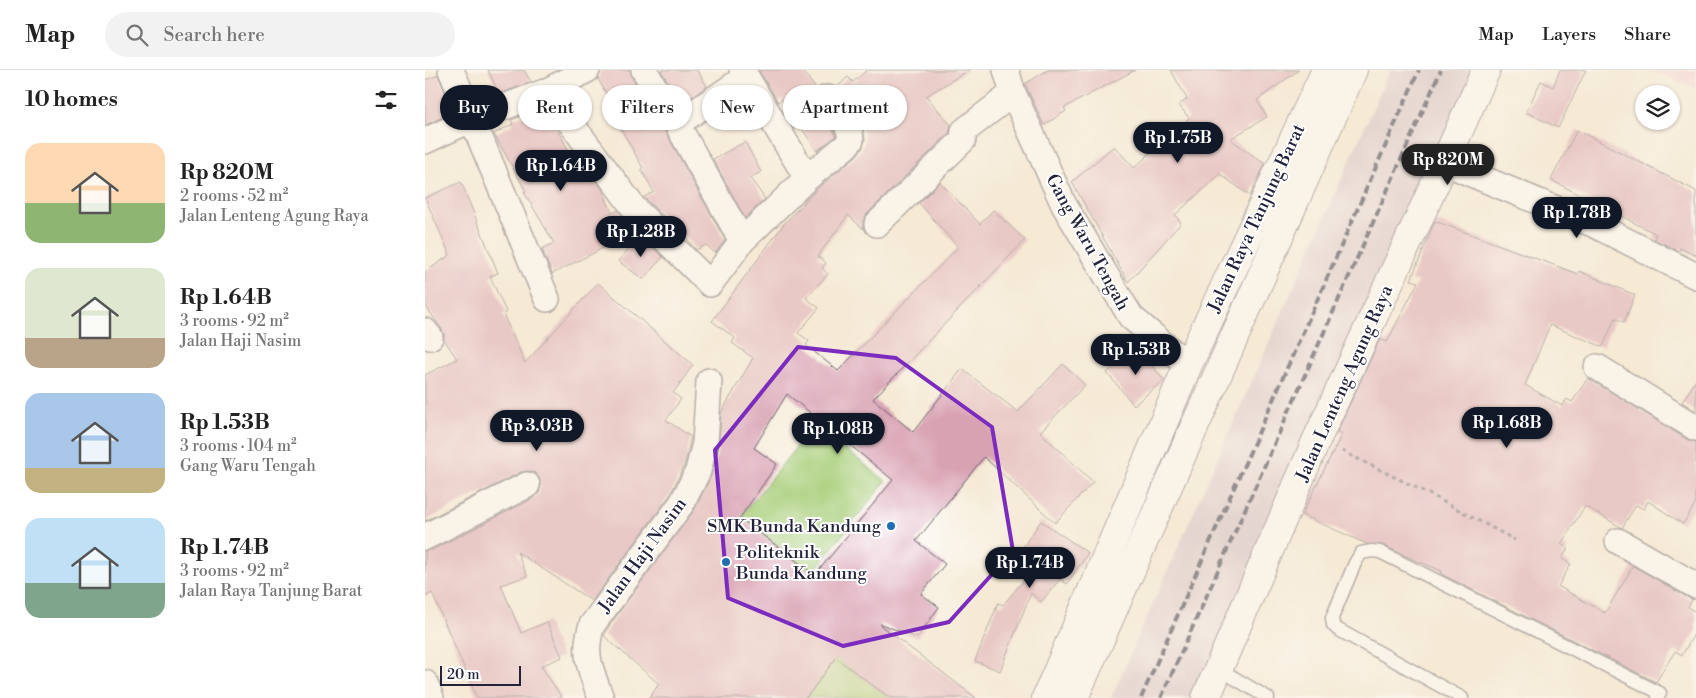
<!DOCTYPE html>
<html lang="en">
<head>
<meta charset="utf-8">
<style>
	body { margin:0; font-family:"Libre Bodoni",serif; background:#f2f2f2; color:#222; height:100vh; display:flex; flex-direction:column; font-size:19px; white-space:nowrap }
	* { box-sizing:border-box; margin:0 }
	p { font-size:16px; color:#767676 }
	.icon { flex:none; width:28px; height:28px; fill:none; stroke:currentColor; stroke-width:2; stroke-linecap:round; stroke-linejoin:round }
	.map { position:relative; flex:1; overflow:hidden }
	.drawer { display:flex; flex-direction:column; background:#fff; width:425px }
	.drawer>* { flex:none }
	.guide { position:absolute; left:15px; top:15px; width:475px; height:45px; display:flex; gap:10px }
	.fabs { position:absolute; left:1210px; top:15px; display:grid; gap:10px }
	.fabs a { display:grid; place-items:center; width:45px; height:45px; border-radius:50%; background:#fff; box-shadow:0 1px 4px #0004; font-size:25px }
	.scale { position:absolute; left:15px; bottom:12px; width:81px; box-sizing:border-box; padding-left:5px; border:2px solid #22223b; border-top:0; font-size:14px; line-height:18px; white-space:nowrap; color:#22223b; -webkit-text-stroke:4px #fff; paint-order:stroke }
	.price { position:absolute; translate:-50% -42px; padding:0 11px; border-radius:18px; background:#111827; color:#fff; font-size:16px; line-height:32px; filter:drop-shadow(0 1px 2px #0008) }
	.price::after { content:''; position:absolute; left:50%; top:30px; width:15px; height:11px; margin-left:-8px; background:inherit; clip-path:polygon(0 0,100% 0,50% 100%) }
	.price.selected { background:#222; color:#fff }
	ul { padding:0; list-style:none }
	li { display:flex; align-items:center; gap:15px; height:125px; padding:0 25px }
	li span { display:grid; place-items:center; flex:none; width:140px; height:100px; border-radius:15px; color:#555 }
	li>.icon { margin-inline-start:auto }
	span .icon { width:60px; height:60px; fill:#fffc; stroke-width:1 }
	li b { font-size:21px }
	h2 { display:flex; justify-content:space-between; align-items:center; height:60px; padding:0 25px; font-size:21px }
	.pill { padding:0 18px; border-radius:22px; background:#fff; box-shadow:0 1px 4px #0004; font-size:18px; line-height:45px }
	.pill.selected { background:#111827; color:#fff }
	header { display:flex; align-items:center; gap:30px; box-sizing:border-box; height:70px; padding:0 25px; background:#fff; border-bottom:1px solid #e0e0e0 }
	header strong { font-size:24px }
	nav { display:flex; gap:28px; margin-inline-start:auto; font-size:18px }
	.search { width:350px; height:45px; background:#f2f2f2; display:flex; align-items:center; gap:12px; box-sizing:border-box; padding:0 18px; border-radius:28px; color:#767676; font-size:19px }
	main { display:flex; flex:1; min-height:0 }
	.map>svg:first-child { display:block }
	.built { fill:#f6cfd6 }
	.industrial { fill:#d1bdc9 }
	.green { fill:#a7cd77; stroke:#647859 }
	.building { fill:#d9a2b3; fill-rule:evenodd }
	.lines { fill:none; stroke-linecap:round; stroke-linejoin:round }
	.service-casing { stroke:#6c6871; stroke-width:15 }
	.minor-casing { stroke:#6c6871; stroke-width:28 }
	.primary-casing { stroke:#6c6871; stroke-width:30 }
	.path { stroke:#6c6871; stroke-width:3; stroke-dasharray:4 4; stroke-linecap:butt }
	.service { stroke:#fff; stroke-width:12 }
	.minor { stroke:#fff; stroke-width:25 }
	.primary { stroke:#fff; stroke-width:28 }
	.rail { stroke:#22223b; stroke-width:4; stroke-dasharray:8 4; stroke-linecap:butt }
	.marked { fill:none; stroke:#7b2cbf; stroke-width:4; stroke-linejoin:round }
	.poi-dot { fill:#1f6fb2; stroke:#fff; stroke-width:2 }
	.labels { text-anchor:middle; stroke-width:4; stroke-linejoin:round; paint-order:stroke }
	.street-label { font-size:18px; fill:#22223b; stroke:#fff }
	.poi-label { font-size:18px; fill:#22223b; stroke:#fff; text-anchor:end }
</style>
</head>
<body>
<header>
<strong>Map</strong>
<div class="search"><svg class="icon" aria-label="search" viewBox="0 0 24 24"><circle cx="10" cy="10" r="6"/><path d="M15 15l6 6"/></svg>Search here</div>
<nav><a>Map</a><a>Layers</a><a>Share</a></nav>
</header>
<main>
<section class="drawer">
<h2>10 homes<svg class="icon" aria-label="filters" viewBox="0 0 24 24"><path d="M4 7h16M4 17h16"/><circle cx="9" cy="7" r="2"/><circle cx="15" cy="17" r="2"/></svg></h2>
<ul>
<li><span style="background:linear-gradient(#ffd9b3 60%,#8fb573 0)"><svg class="icon" aria-label="home" viewBox="0 0 24 24"><path d="M3 11l9-7 9 7M6 9v11h12V9"/></svg></span><div><b>Rp 820M</b><p>2 rooms · 52 m²</p><p>Jalan Lenteng Agung Raya</p></div></li>
<li><span style="background:linear-gradient(#dfe7d0 70%,#b9a48a 0)"><svg class="icon" aria-label="home" viewBox="0 0 24 24"><path d="M3 11l9-7 9 7M6 9v11h12V9"/></svg></span><div><b>Rp 1.64B</b><p>3 rooms · 92 m²</p><p>Jalan Haji Nasim</p></div></li>
<li><span style="background:linear-gradient(#a9c7e8 75%,#c2b280 0)"><svg class="icon" aria-label="home" viewBox="0 0 24 24"><path d="M3 11l9-7 9 7M6 9v11h12V9"/></svg></span><div><b>Rp 1.53B</b><p>3 rooms · 104 m²</p><p>Gang Waru Tengah</p></div></li>
<li><span style="background:linear-gradient(#bfe0f5 65%,#7fa58c 0)"><svg class="icon" aria-label="home" viewBox="0 0 24 24"><path d="M3 11l9-7 9 7M6 9v11h12V9"/></svg></span><div><b>Rp 1.74B</b><p>3 rooms · 92 m²</p><p>Jalan Raya Tanjung Barat</p></div></li>
</ul>
</section>
<div class="map">
<svg width="1271" height="628" viewBox="0 0 1271 628">
	<rect width="100%" height="100%" fill="#fff"/>
	<filter id="ink" filterUnits="userSpaceOnUse"><feTurbulence type="fractalNoise" baseFrequency=".02" numOctaves="2"/><feDisplacementMap in="SourceGraphic" scale="10" xChannelSelector="R" yChannelSelector="G"/><feConvolveMatrix kernelMatrix="1 2 1 2 8 2 1 2 1" color-interpolation-filters="sRGB"/></filter>
	<filter id="wash" filterUnits="userSpaceOnUse"><feTurbulence type="fractalNoise" baseFrequency=".0096" numOctaves="4" result="noise"/><feDisplacementMap in="SourceGraphic" scale="20" xChannelSelector="R" yChannelSelector="G"/><feGaussianBlur stdDeviation="1.12" result="paint"/><feColorMatrix in="noise" values="0 0 0 0 0 0 0 0 0 0 0 0 0 0 0 0 0 1.4 0 .05"/><feComposite in="paint" operator="in"/></filter>
	<g filter="url(#wash)">
		<rect width="100%" height="100%" fill="#f5ead5"/>
		<path class="built" d="M1224 0H1271V18Z"/>
		<path class="industrial" d="M965 0H1064L778 628H686Z"/>
		<path class="green" d="M389 355 461 411 387 503 316 446Z
			M411 588 465 628H381Z"/>
		<g id="blocks">
			<path class="building" d="M63 0H99L106 12 74 24Z
				M176 0H205L207 8 240 61 300 170 290 183 281 175 271 180 259 165 258 166 219 127 229 122 216 99 218 98 196 59 200 56 173 9Z
				M236 0H272L282 16 256 34Z
				M334 0H378L391 20 388 29 390 36 406 56 411 66 392 81 357 29 353 32Z
				M442 0H544L501 26 526 55 524 63 442 144 438 151V159L423 145 393 186 401 193 397 198 403 204 381 228 394 238 373 263 384 271 381 275 413 301 533 177 494 133 515 112 555 154 568 140 600 170 448 329 488 362 537 299 593 342 638 294 660 315 615 362 668 412 630 453 559 387 491 471 520 494 496 524 514 537 492 568 456 554 455 555 551 628H465L411 588 381 628H224L234 614 179 566 184 556 270 439 287 404 294 374 296 343 328 288 307 273 310 268 287 251 359 154 392 119 430 87 437 79 440 69 436 52 429 39 411 18 423 7 428 12ZM362 324 468 410 390 505 315 448 352 394 329 378Z
				M623 0H710L639 38 641 41 619 55 600 14Z
				M746 0H874L832 30 842 47 805 69 840 94 825 126 795 104 750 145 756 153 703 212 647 112 689 76 709 98 764 48 754 35 762 29Z
				M1135 0H1161L1133 58 1101 42 1116 11 1128 17Z
				M13 5 28 42 0 55V10Z
				M117 38 130 56 152 95 157 92 177 119 187 143 193 140 212 161 127 204 117 179 129 173 99 122 101 121 69 64 88 54 86 50Z
				M1152 60 1271 121V186L1255 178 1254 181 1229 169 1231 164 1126 110Z
				M320 72 336 102 325 108 340 129 320 148 288 89Z
				M36 112 73 203 65 206 81 242 78 244 100 293 173 213 268 295 248 323 256 329 241 350 266 367 259 396 245 425 167 531 92 482 102 506 76 515 96 563 122 552 137 587 116 596 137 628H52L7 523 0 527V481L7 480 109 428 114 423 116 416 115 409 110 403 103 401 96 402 0 451V305L32 289 19 269V264L16 258 0 235V202L25 185 0 128Z
				M1010 151 1153 204 1154 201 1210 225 1199 252 1190 248 1178 277 1125 255 1100 315 1137 336 1142 329 1147 332 1163 308 1263 370 1271 372V433L1258 454 1223 431 1219 439 1211 435 1197 458 1160 436 1136 474 1143 478 1137 489 1146 494 1133 516 1180 543 1208 496 1267 530 1263 537 1271 542V561L1257 585 1250 581 1231 612 1016 504 1017 501 992 491 958 475 942 474 877 445 917 364 912 362 955 269 962 272 993 212 986 210Z
				M216 166 238 187 218 209 193 191Z
				M712 278 739 310 709 335 682 303Z
				M1271 310V341L1257 332Z
				M616 451 663 483 642 514 635 509 616 532 606 523 575 601 550 591 573 533 578 535 612 494 595 481Z"/>
		</g>
	</g>
	<g filter="url(#ink)">
		<use href="#blocks" fill-opacity="0" stroke="#6c6871" stroke-width="1"/>
		<g class="lines">
			<defs>
				<path id="service" d="M794 599 843 628
					M1037 628 912 559 908 555 907 548 930 493 936 483 947 481 955 482 1235 623 1233 628"/>
				<path id="minor" d="M26 0 47 49 122 21 162 0
					M219 0 252 54 317 171
					M317 0 382 108
					M581 0 588 23 639 135 706 247 763 295
					M122 21 209 138 285 214 317 171 382 108 421 76 426 70C426 53 411 41 402 28
					M252 54 321 7
					M0 71 47 49 122 229
					M1020 92 1044 103 1170 155 1271 206
					M452 154 538 70 539 61 588 23
					M0 261 5 267
					M1172 297 1271 358
					M0 467 102 415
					M1193 471 1271 516
					M0 613 6 628
					M176 628C166 601 157 584 167 555L257 433 273 401 280 373 284 311"/>
				<path id="primary" d="M621 628 763 295 901 0
					M649 628 928 0
					M781 628 892 369 1020 92 1061 0"/>
			</defs>
			<use href="#service" class="service-casing"/>
			<use href="#minor" class="minor-casing"/>
			<use href="#primary" class="primary-casing"/>
			<path class="path" d="M917 381 1004 424 1090 470"/>
			<use href="#service" class="service"/>
			<use href="#minor" class="minor"/>
			<use href="#primary" class="primary"/>
			<path class="rail" d="M716 628 994 0
				M736 628 1016 0"/>
		</g>
	</g>
	<path d="M0 0H1271V628H0ZM373 277 471 288 567 357 588 481 524 552 418 576 303 528 290 380Z" fill="#f5ead5" fill-opacity=".55" fill-rule="evenodd"/>
	<path class="marked" d="M373 277 471 288 567 357 588 481 524 552 418 576 303 528 290 380Z"/>
	<g class="poi-dot">
		<circle cx="466" cy="456" r="5"/>
		<circle cx="301" cy="492" r="5"/>
	</g>
	<g class="labels">
		<g class="street-label">
			<text transform="translate(831 148) rotate(-65)" y="6">Jalan Raya Tanjung Barat</text>
			<text transform="translate(663 172) rotate(61)" y="6">Gang Waru Tengah</text>
			<text transform="translate(919 313) rotate(-66)" y="6">Jalan Lenteng Agung Raya</text>
			<text transform="translate(217 485) rotate(-54)" y="6">Jalan Haji Nasim</text>
		</g>
		<g class="poi-label">
			<text x="456" y="462">SMK Bunda Kandung</text>
			<text x="311" y="488" text-anchor="start">Politeknik<tspan x="311" dy="21">Bunda Kandung</tspan></text>
		</g>
	</g>
</svg>
<div class="fabs">
<a><svg class="icon" aria-label="layers" viewBox="0 0 24 24"><path d="M12 4l9 5-9 5-9-5zM3 14l9 5 9-5"/></svg></a>
</div>
<div class="scale">20 m</div>
<b class="price" style="left:753px;top:94px">Rp 1.75B</b>
<b class="price selected" style="left:1023px;top:116px">Rp 820M</b>
<b class="price" style="left:136px;top:122px">Rp 1.64B</b>
<b class="price" style="left:1152px;top:169px">Rp 1.78B</b>
<b class="price" style="left:216px;top:188px">Rp 1.28B</b>
<b class="price" style="left:711px;top:306px">Rp 1.53B</b>
<b class="price" style="left:1082px;top:379px">Rp 1.68B</b>
<b class="price" style="left:112px;top:382px">Rp 3.03B</b>
<b class="price" style="left:413px;top:385px">Rp 1.08B</b>
<b class="price" style="left:605px;top:519px">Rp 1.74B</b>
<div class="guide">
<a class="pill selected">Buy</a>
<a class="pill">Rent</a>
<a class="pill">Filters</a>
<a class="pill">New</a>
<a class="pill">Apartment</a>
</div>
</div>
</main>
</body>
</html>
